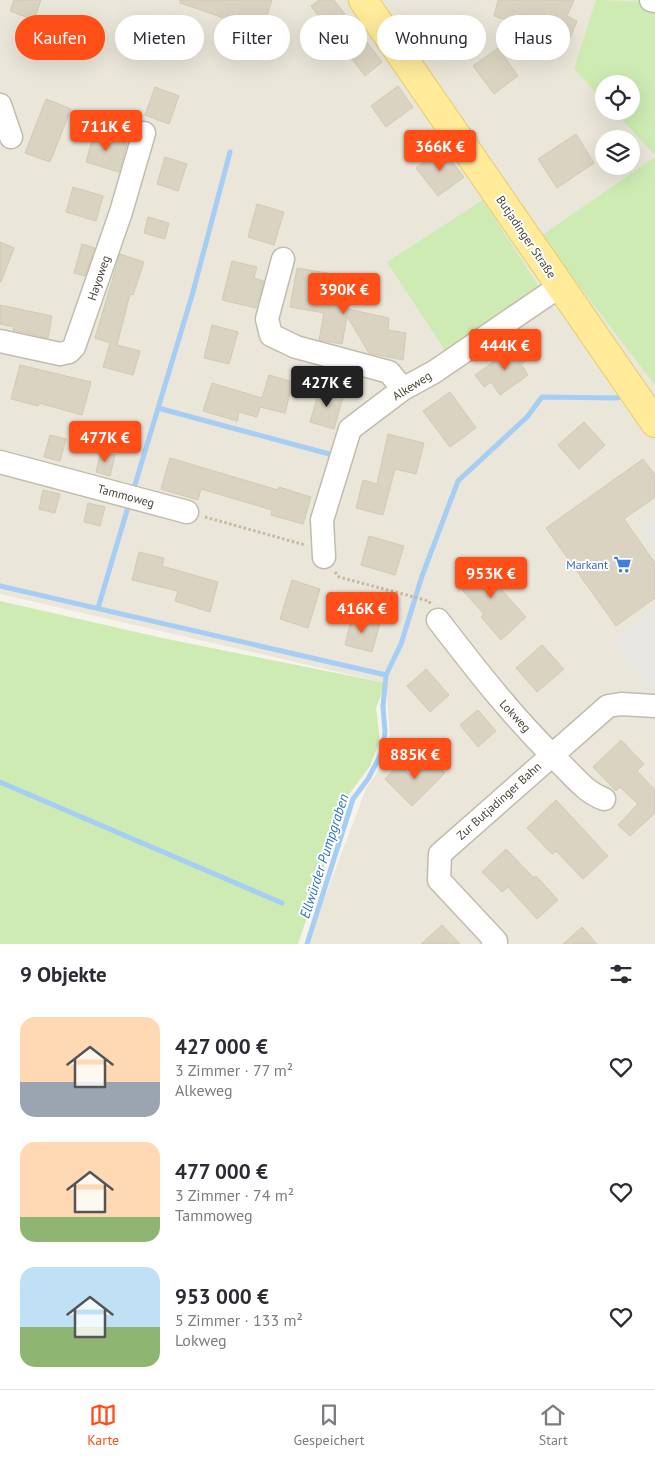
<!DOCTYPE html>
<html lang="de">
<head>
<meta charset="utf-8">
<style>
	body { margin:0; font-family:"PT Sans",sans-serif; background:#f2f2f3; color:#2b2b33; height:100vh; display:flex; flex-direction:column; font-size:19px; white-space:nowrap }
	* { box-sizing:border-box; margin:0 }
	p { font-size:16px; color:#7c7c81 }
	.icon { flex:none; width:28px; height:28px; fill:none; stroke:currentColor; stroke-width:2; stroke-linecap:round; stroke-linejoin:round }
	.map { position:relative; height:944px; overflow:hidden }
	.panel { display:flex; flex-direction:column; background:#fff; flex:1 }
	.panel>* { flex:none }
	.top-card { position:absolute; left:15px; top:15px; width:625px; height:45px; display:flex; gap:10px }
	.tools { position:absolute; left:595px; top:75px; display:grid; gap:10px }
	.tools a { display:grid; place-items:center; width:45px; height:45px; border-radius:50%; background:#fff; box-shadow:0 5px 20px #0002; font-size:25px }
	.price { position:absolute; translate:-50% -42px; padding:0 11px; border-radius:5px; background:#ff4e18; color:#fff; font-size:16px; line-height:32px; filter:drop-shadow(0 1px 2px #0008) }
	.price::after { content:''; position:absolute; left:50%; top:30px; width:15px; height:11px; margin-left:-8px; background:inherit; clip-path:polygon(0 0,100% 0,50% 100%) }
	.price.on { background:#222; color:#fff }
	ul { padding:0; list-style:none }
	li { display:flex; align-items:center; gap:15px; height:125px; padding:0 20px }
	li span { display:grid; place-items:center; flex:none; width:140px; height:100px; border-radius:15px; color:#555 }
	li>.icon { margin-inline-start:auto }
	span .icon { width:60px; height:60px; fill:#fffc; stroke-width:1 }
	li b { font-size:21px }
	h2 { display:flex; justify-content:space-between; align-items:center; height:60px; padding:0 20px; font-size:21px }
	.pill { padding:0 18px; border-radius:22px; background:#fff; box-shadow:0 5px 20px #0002; font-size:18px; line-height:45px }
	.pill.on { background:#ff4e18; color:#fff }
	.dock { display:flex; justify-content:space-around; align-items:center; height:70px; border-top:1px solid #e1e1e2; background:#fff; font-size:14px; color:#7c7c81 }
	.dock a { display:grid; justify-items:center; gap:2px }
	.dock .on { color:#ff4e18 }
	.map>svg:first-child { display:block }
	.residential { fill:#eae6d9; fill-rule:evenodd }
	.green { fill:#cdebb3 }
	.parking { fill:#e7e6e2 }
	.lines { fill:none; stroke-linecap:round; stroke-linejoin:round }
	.stream { stroke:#a6cdf3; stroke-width:5 }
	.building { fill:#dbd3c2; stroke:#d3c9b2 }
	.minor-casing { stroke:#c2bcad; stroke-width:25 }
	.major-casing { stroke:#e8cc66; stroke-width:30 }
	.path { stroke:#c4ba9d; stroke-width:3; stroke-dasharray:2.5 2.5; stroke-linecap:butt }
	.minor { stroke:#fff; stroke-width:22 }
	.major { stroke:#ffeb9a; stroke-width:28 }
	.labels { text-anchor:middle; stroke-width:4; stroke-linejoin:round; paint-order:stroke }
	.street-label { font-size:12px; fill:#4a4538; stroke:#fff }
	.shop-label { font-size:12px; fill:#366cbe; stroke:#fff; text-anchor:end }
	.water-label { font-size:14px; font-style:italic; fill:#2c73bb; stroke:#fff }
</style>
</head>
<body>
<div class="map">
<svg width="655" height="944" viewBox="0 0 655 944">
	<rect width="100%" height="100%" fill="#f6f3eb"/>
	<path class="residential" d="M0 0H655V944H307L366 789 391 752 386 683 0 594ZM604 84H631V111H604ZM604 139H631V166H604Z"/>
	<path class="green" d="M596 0 655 2V155L614 111H631V84H604V101L574 69Z
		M655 157V385L541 236Z
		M483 200 541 290 446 352 387 262Z
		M0 601 167 639 386 683 376 708 380 740 370 766 347 797 298 944H0Z"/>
	<path class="parking" d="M655 516V549L639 528Z
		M655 607V692L611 642Z"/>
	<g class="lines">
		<path class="stream" d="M158 408 333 455
			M134 488 193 292 230 152
			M0 586 386 675
			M98 608 128 507
			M0 782 282 903
			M307 944 353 799 368 779 382 752 385 732 383 706 386 675 401 644 422 576 458 481 527 417 542 397 618 398"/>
	</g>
	<path class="building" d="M14 0H41L34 20 10 11Z
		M180 0H272L262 31 180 3Z
		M319 0H334L382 62 365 76 311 6Z
		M498 0H574L567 16 577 21 567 45 534 32 535 29 494 16Z
		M498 48 518 76 494 94 473 66Z
		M398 86 413 107 386 127 371 106Z
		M155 87 179 96 169 124 145 115Z
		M46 99 71 109 50 162 25 153Z
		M94 133 127 143 119 172 86 162Z
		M576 134 594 163 557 188 538 159Z
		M442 149 464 177 438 196 416 168Z
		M165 157 187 164 178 191 157 184Z
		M73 187 103 196 96 221 66 212Z
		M257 204 284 212 274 245 248 237Z
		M148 217 169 223 165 239 144 233Z
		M0 242 14 248 1 282H0Z
		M82 244 95 248 85 276 74 273Z
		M120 254 144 262 133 295 130 294 117 345 140 351 133 375 103 367 110 343 95 338Z
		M232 261 257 267 254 278 264 281 256 308 222 300Z
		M297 268 333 274 330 287 351 291 348 309 389 318 388 330 406 333 403 360 369 353 347 316 342 344 319 340 324 313 290 307Z
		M0 305 52 316 48 338 13 330 14 327 0 324Z
		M212 325 238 332 229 364 204 358Z
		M518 344 528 359 521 364 528 375 500 395 491 382 484 387 475 375Z
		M20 365 91 382 82 415 39 403 38 406 11 399Z
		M269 375 293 382 285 413 260 407 257 417 239 412 237 421 203 411 212 383 262 398Z
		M320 387 344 394 334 429 310 422Z
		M450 392 476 428 450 447 423 411Z
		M584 422 605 445 579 469 558 445Z
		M388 434 424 443 416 474 395 469 383 515 356 508 363 480 377 484Z
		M50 435 66 439 60 461 44 457Z
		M101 451 115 455 110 476 96 472Z
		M170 458 278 490 279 487 311 497 303 524 271 515 272 510 201 489 198 500 161 489Z
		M643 459 655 475V497L624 519 655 563V598L616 626 546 528Z
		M43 490 60 494 55 513 39 509Z
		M88 503 105 507 100 526 84 522Z
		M369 536 404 546 395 575 361 565Z
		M139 552 164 558 162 566 218 582 210 612 175 601 178 591 132 580Z
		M481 559 502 583 498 586 526 617 501 640 481 617 484 614 455 582Z
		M292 580 320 589 308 628 280 619Z
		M352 616 380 623 372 652 345 645Z
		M542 645 564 669 537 692 516 668Z
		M426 669 449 695 430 712 407 686Z
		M478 710 496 731 478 747 460 725Z
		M621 740 644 764 637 771 655 790V813L630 836 618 825 638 804 620 787 616 791 593 767Z
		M428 757 445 773 412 806 385 779 399 764 410 775Z
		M556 800 608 856 583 879 556 851 552 854 527 828Z
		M506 849 534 878 536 876 558 900 537 919 508 887 502 892 482 872Z
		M442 925 460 944H421Z
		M582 927 597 944H563Z"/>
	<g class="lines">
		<defs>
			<path id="minor" d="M651 0 655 1
				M0 105 11 137
				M283 259 267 319 271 335 296 347 389 372 403 389
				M0 341 60 354 69 352 74 347 121 212 144 133
				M0 462 187 512
				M324 557 322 520 350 429 403 389 434 372 560 286
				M438 620C477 671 516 721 563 766 576 779 587 793 604 799
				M493 944 496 941 439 880 440 854 608 706 621 704 655 706"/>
			<path id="major" d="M363 0 655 423"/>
		</defs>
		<use href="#minor" class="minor-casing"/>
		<use href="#major" class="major-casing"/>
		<path class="path" d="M205 517 305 545
			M335 572 339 577 429 601 431 605"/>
		<use href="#minor" class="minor"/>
		<use href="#major" class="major"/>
	</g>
	<defs>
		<symbol id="supermarket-bare" viewBox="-9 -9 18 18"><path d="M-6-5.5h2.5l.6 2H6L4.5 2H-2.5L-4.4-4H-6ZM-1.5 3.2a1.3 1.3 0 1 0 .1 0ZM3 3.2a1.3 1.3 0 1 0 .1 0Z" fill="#3f7fe0" stroke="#fff" stroke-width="2.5" paint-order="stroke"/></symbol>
	</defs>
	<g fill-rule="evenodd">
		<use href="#supermarket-bare" x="610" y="552" width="25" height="25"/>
	</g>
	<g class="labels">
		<g class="street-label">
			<text transform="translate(526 237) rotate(56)" y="4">Butjadinger Straße</text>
			<text transform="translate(99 278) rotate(-71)" y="4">Hayoweg</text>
			<text transform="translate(412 386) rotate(-32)" y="4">Alkeweg</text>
			<text transform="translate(126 496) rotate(15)" y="4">Tammoweg</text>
			<text transform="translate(515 716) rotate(47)" y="4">Lokweg</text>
			<text transform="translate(499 801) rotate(-42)" y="4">Zur Butjadinger Bahn</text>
		</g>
		<g class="shop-label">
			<text x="608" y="569">Markant</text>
		</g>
		<g class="water-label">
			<text transform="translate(324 856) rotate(-72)" y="5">Ellwürder Pumpgraben</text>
		</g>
	</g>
</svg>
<div class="tools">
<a><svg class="icon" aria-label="locate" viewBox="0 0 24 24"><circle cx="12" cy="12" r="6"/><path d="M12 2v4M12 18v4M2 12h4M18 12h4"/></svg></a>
<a><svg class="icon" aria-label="layers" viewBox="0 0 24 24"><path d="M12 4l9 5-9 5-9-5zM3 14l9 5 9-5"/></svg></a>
</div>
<b class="price" style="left:106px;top:152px">711K €</b>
<b class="price" style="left:440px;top:172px">366K €</b>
<b class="price" style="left:344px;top:315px">390K €</b>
<b class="price" style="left:505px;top:371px">444K €</b>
<b class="price on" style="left:327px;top:408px">427K €</b>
<b class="price" style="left:105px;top:463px">477K €</b>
<b class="price" style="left:491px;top:599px">953K €</b>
<b class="price" style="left:362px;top:634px">416K €</b>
<b class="price" style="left:415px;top:780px">885K €</b>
<div class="top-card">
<a class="pill on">Kaufen</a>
<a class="pill">Mieten</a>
<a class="pill">Filter</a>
<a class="pill">Neu</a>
<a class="pill">Wohnung</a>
<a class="pill">Haus</a>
</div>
</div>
<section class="panel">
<h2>9 Objekte<svg class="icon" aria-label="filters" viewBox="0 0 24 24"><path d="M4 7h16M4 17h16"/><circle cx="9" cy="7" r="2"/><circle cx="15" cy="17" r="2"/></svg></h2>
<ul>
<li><span style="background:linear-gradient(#ffd9b3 65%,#9aa5b1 0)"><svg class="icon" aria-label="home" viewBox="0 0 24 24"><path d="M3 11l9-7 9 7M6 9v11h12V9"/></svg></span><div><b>427 000 €</b><p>3 Zimmer · 77 m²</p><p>Alkeweg</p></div><svg class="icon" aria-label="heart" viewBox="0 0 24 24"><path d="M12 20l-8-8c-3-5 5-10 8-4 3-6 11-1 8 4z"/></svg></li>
<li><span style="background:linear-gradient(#ffd9b3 75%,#8fb573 0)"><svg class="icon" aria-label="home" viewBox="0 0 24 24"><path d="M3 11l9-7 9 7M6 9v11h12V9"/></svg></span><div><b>477 000 €</b><p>3 Zimmer · 74 m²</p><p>Tammoweg</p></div><svg class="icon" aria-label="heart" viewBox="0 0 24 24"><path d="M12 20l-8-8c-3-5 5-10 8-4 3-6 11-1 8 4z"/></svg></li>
<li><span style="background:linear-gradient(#bfe0f5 60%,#8fb573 0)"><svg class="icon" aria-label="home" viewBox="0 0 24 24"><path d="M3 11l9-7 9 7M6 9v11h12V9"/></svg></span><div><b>953 000 €</b><p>5 Zimmer · 133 m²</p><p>Lokweg</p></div><svg class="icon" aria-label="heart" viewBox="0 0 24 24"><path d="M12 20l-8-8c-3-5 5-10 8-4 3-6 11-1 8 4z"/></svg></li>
</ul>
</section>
<nav class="dock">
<a class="on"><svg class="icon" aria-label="map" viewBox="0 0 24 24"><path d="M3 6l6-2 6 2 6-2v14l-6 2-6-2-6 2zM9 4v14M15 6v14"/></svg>Karte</a>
<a><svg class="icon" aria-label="saved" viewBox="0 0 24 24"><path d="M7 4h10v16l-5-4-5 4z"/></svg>Gespeichert</a>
<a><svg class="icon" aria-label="home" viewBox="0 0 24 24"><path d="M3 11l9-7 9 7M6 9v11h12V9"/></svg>Start</a>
</nav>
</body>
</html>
